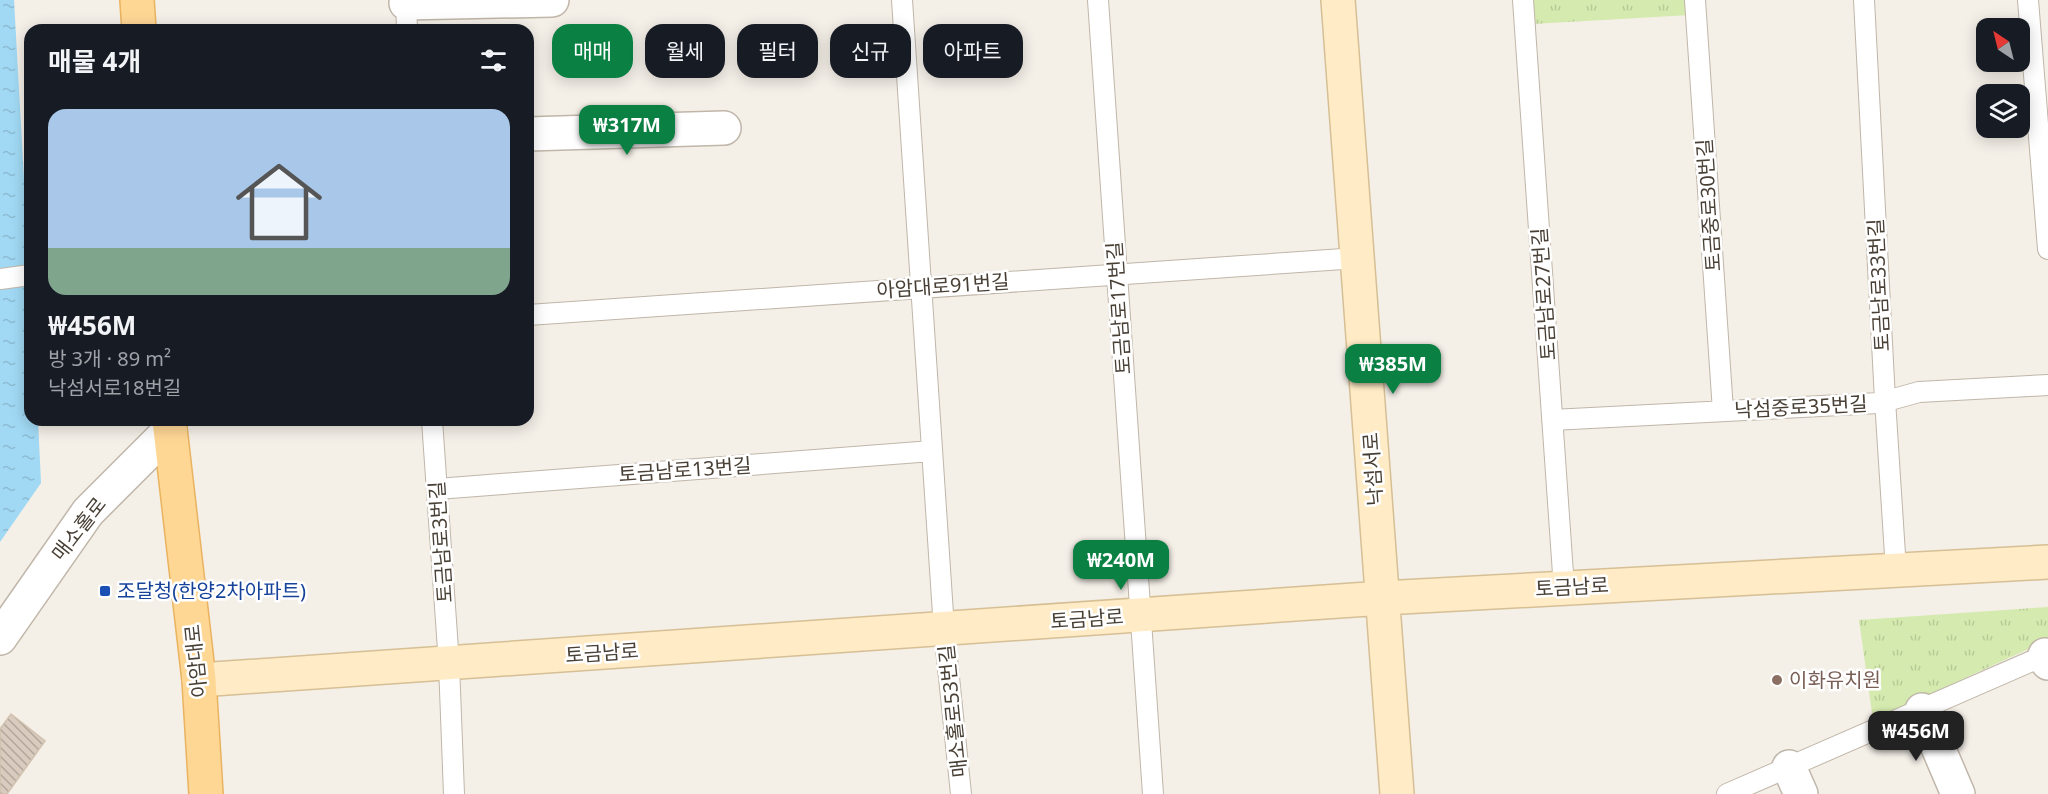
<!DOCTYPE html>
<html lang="ko">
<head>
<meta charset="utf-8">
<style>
	body { margin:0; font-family:"Noto Sans","Noto Sans KR",sans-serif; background:#242831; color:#f1f3f6; height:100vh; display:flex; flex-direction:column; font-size:22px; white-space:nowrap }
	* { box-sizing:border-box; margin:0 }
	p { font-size:20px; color:#9ea1a6 }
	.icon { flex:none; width:33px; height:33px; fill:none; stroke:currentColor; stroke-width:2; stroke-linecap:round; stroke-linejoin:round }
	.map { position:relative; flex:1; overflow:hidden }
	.details { position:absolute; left:24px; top:24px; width:510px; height:402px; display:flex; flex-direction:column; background:#171b24; border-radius:18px; box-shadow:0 3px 15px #0003 }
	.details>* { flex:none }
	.hud { position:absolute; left:552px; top:24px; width:570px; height:54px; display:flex; gap:12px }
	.needle { width:39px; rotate:325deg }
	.tools { position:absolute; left:1976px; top:18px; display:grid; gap:12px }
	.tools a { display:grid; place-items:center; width:54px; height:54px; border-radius:12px; background:#171b24; box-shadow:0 3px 15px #0003; font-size:30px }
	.price { position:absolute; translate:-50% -51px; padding:0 14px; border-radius:12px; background:#0b8043; color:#fff; font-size:20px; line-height:39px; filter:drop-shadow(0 2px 3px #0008) }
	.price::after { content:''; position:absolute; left:50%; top:36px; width:18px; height:14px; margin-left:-9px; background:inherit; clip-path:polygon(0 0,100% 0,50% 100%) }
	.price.current { background:#222; color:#fff }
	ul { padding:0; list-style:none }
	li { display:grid; align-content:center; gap:12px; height:318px; padding:0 24px }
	li span { display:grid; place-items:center; height:186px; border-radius:18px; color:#555 }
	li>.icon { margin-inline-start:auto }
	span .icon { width:108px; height:108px; fill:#fffc; stroke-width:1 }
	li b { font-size:26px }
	h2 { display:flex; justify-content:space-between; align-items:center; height:72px; padding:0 24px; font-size:26px }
	.pill { padding:0 21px; border-radius:18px; background:#171b24; box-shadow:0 3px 15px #0003; font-size:21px; line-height:54px }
	.pill.current { background:#0b8043; color:#fff }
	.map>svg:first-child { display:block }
	.grass { fill:url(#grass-tufts) }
	.water { fill:url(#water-ripples) }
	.building { fill:url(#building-back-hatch); stroke:#d1c1af; stroke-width:1.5 }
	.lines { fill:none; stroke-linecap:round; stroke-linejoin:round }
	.lane-casing { stroke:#c0b6a9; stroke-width:22 }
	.street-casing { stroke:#c0b6a9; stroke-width:36 }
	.secondary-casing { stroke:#d6bf95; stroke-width:36 }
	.primary-casing { stroke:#e9b360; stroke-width:36 }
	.lane { stroke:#fff; stroke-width:20 }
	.street { stroke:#fff; stroke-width:33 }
	.secondary { stroke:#ffecc6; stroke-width:33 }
	.primary { stroke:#ffd795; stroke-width:33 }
	.transit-dot { fill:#1a4fb4; stroke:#fff; stroke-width:2 }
	.education-dot { fill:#8d6e63; stroke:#fff; stroke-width:2 }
	.labels { text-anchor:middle; stroke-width:5; stroke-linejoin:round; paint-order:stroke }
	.street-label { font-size:20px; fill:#483f35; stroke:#fff }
	.transit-label { font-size:20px; fill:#164399; stroke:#fff; text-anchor:start }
	.education-label { font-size:20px; fill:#785e54; stroke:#fff; text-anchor:start }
</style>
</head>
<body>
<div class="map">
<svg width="2048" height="794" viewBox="0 0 2048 794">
	<defs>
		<pattern id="grass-tufts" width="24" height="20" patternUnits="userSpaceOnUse" patternTransform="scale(1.5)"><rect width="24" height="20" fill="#d5eaae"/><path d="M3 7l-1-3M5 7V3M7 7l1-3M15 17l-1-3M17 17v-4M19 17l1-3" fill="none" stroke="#b8ca96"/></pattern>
		<pattern id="water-ripples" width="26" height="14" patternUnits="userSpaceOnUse" patternTransform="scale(1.5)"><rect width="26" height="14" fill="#a1d9f4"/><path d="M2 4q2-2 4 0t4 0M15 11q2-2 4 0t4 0" fill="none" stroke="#8cbbd2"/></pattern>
		<pattern id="building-back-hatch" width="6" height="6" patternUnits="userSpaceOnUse" patternTransform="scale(1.5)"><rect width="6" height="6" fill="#d9ccbf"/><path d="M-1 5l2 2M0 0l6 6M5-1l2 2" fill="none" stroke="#b2a79c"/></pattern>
	</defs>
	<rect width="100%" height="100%" fill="#f4efe7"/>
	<path class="grass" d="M1531 0H1689L1690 15 1533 24Z
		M2048 607V640L1873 720 1859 620Z"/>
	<path class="water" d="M0 0H14L30 285V420H38L41 483 0 542Z"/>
	<path class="building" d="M11 714 45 741 7 794H0V729Z"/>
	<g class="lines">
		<defs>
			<path id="lane" d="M406 0 407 30
				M902 0 944 629 961 794
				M1098 0 1153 794
				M1523 0 1564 588
				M1695 0 1723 411
				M1864 0 1885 400 1896 570
				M2028 0 2048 249
				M0 279 30 275
				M528 315 1358 258
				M432 420 449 664 454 794
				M1552 420 1879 403 1919 392 2048 385
				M437 489 932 451
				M1727 794 2048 654"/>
			<path id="street" d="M406 3 552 0
				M528 134 724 128
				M0 638 88 512 170 430
				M2045 655 2048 663
				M1922 710 1958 794
				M1789 767 1801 794"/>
			<path id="secondary" d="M1338 0 1397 794
				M199 680 1383 598 2048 562"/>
			<path id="primary" d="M137 0 139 30
				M169 420 199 680 206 794"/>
		</defs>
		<use href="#lane" class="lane-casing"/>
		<use href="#street" class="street-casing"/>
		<use href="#secondary" class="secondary-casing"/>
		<use href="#primary" class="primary-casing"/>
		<use href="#lane" class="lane"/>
		<use href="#street" class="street"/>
		<use href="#secondary" class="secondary"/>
		<use href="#primary" class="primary"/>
	</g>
	<rect class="transit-dot" x="99" y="585" width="12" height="12" rx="3"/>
	<circle class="education-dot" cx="1777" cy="680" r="6"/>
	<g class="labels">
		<g class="street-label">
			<text transform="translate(1709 205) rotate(-94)" y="7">토금중로30번길</text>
			<text transform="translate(1879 285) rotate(-93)" y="7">토금남로33번길</text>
			<text transform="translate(943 286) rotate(-4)" y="7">아암대로91번길</text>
			<text transform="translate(1544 294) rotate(-94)" y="7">토금남로27번길</text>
			<text transform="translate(1119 308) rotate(-94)" y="7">토금남로17번길</text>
			<text transform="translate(1801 407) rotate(-3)" y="7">낙섬중로35번길</text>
			<text transform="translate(1373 469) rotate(-94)" y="7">낙섬서로</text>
			<text transform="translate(685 470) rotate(-4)" y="7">토금남로13번길</text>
			<text transform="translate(79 529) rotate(-52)" y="7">매소홀로</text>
			<text transform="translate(441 542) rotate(-94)" y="7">토금남로3번길</text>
			<text transform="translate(1572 587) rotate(-3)" y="7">토금남로</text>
			<text transform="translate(1087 619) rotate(-4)" y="7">토금남로</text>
			<text transform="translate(602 653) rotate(-4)" y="7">토금남로</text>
			<text transform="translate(196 661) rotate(-96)" y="7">아암대로</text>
			<text transform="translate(953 711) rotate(-96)" y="7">매소홀로53번길</text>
		</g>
		<g class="transit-label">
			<text x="117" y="598">조달청(한양2차아파트)</text>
		</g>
		<g class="education-label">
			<text x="1789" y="687">이화유치원</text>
		</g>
	</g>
</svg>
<div class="tools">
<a><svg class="needle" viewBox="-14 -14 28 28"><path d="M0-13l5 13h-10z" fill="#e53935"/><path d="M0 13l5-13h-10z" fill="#9ea1a6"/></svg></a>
<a><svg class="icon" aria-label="layers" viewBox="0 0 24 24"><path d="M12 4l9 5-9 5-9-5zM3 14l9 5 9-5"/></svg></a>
</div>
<b class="price" style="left:627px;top:156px">₩317M</b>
<b class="price" style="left:1393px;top:395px">₩385M</b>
<b class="price" style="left:1121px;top:591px">₩240M</b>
<b class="price current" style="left:1916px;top:762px">₩456M</b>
<div class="hud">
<a class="pill current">매매</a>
<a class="pill">월세</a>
<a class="pill">필터</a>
<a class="pill">신규</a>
<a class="pill">아파트</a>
</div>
<section class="details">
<h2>매물 4개<svg class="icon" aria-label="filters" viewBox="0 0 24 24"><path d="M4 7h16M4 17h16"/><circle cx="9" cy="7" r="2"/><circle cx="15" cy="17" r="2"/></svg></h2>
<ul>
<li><span style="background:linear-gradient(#a9c7e8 75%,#7fa58c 0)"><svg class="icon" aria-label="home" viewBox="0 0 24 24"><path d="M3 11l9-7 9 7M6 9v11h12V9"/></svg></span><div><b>₩456M</b><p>방 3개 · 89 m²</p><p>낙섬서로18번길</p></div></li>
</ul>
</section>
</div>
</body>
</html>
